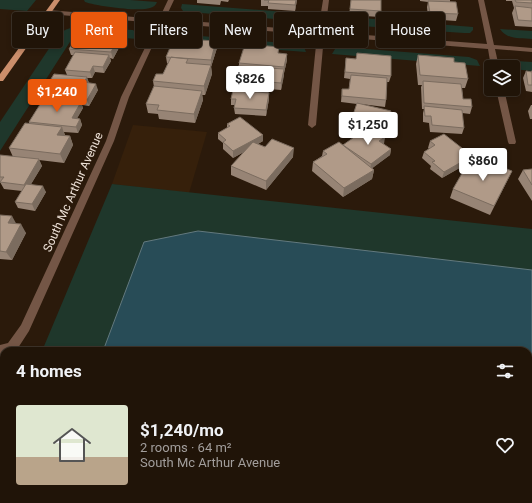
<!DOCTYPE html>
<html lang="en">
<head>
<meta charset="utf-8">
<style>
	body { margin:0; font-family:Roboto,sans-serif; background:#2d2116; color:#f1f3f6; height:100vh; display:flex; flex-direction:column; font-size:15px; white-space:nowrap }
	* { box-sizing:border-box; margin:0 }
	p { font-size:13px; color:#a29e9c }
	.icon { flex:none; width:22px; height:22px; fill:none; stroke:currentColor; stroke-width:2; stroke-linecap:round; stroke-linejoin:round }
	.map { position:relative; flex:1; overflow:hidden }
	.side { position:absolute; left:0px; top:347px; width:532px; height:156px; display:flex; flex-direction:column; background:#201408; border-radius:12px 12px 0 0; box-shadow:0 2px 6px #0003,0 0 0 1px #3d3329 }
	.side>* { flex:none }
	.banner { position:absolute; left:12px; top:12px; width:508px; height:36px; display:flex; gap:8px }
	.tools { position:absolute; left:484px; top:60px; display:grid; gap:8px }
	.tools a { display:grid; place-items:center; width:36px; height:36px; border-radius:4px; background:#201408; box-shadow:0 2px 6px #0003,0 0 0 1px #3d3329; font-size:20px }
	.price { position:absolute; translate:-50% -34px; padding:0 9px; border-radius:4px; background:#fff; color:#222; font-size:13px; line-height:26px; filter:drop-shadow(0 1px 2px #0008) }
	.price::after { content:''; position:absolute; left:50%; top:24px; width:12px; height:9px; margin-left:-6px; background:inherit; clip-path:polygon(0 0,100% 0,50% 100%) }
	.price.selected { background:#ea580c; color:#fff }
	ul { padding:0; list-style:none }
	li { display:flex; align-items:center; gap:12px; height:100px; padding:0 16px }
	li span { display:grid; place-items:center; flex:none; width:112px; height:80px; border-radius:4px; color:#555 }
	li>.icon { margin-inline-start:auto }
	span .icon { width:48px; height:48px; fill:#fffc; stroke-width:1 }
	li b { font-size:17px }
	h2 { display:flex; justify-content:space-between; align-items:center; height:48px; padding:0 16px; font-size:17px }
	.chip { padding:0 14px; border-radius:4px; background:#201408; box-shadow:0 2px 6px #0003,0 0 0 1px #3d3329; font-size:14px; line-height:36px }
	.chip.selected { background:#ea580c; color:#fff }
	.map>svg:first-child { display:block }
	.built { fill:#36200b }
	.green { fill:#1f372b }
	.water { fill:#284c57; stroke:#63797e }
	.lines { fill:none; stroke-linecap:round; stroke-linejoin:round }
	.minor { fill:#745646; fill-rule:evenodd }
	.major { fill:#cb8e6b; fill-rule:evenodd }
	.wall { fill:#978475 }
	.shaded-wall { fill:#7b6c5f }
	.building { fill:#b09a88; stroke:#7b6c5f }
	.labels { text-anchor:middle; stroke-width:4; stroke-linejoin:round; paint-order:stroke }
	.street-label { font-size:12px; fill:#eee2d8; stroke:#2b1a0b }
</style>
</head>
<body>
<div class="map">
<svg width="532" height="503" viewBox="0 0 532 503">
	<rect width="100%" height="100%" fill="#2b1a0b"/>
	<path class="built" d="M133 125 207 132 189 193 112 184Z"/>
	<path class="green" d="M0 0H36L27 11 0 9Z
		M84 0H130L157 2C156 5 154 7 150 8 140 12 96 6 85 2Z
		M182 4 312 14 310 18 298 21 189 12 183 11 181 8Z
		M337 16 473 27V30L470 33H464L346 25 341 23Z
		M80 27 133 30 139 35 137 39 75 34 0 151V122L58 35C65 29 71 27 80 27Z
		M500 29 532 31V39C521 38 507 40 500 29Z
		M176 34 297 44 304 47 306 52 164 41 168 37Z
		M341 47 469 57 477 60 480 66 332 54 335 49Z
		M516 61 532 62V71L513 69V67H509L510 64Z
		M112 184 532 229V503H0V450L4 441V499H528V351H42Z"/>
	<path class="water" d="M198 231 532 270V503H74L76 499H528V351H103L144 242Z"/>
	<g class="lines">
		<path class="minor" d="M168 0H174L165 19 318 31 323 0H329L325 32 487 44 478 0H484L494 45 532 48V52L495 49 499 67H491L488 49 324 36 316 125 312 128 308 125 317 35 163 23 129 97 114 141 29 331 16 351H4V354L0 355V345L8 343 21 325 106 141 121 97 157 23 48 14 45 12 48 10 159 19Z
			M496 89H504L516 142 515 144H509L508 142Z"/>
		<path class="major" d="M54 0H60L3 81H0V74Z"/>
	</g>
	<path class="wall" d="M197 0H229L228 2 221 1 220 5 197 3Z
		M261 0H297L295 11 268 9V6H261Z
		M351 0 381 11 380 17 349 15Z
		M420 0H450V2L458 14 456 21 428 19 427 7 428 2 420 1Z
		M506 0H532V27L515 26 512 13 514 8 512 1H506Z
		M112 37 121 44 113 59 110 58 111 61 104 73 95 72 92 78H87L89 83 98 90 89 106 82 105 83 108 77 118 80 119 82 125 78 133 64 132 65 135 70 136 73 145 64 163 39 160 42 166 31 184 46 192 35 211 18 208 15 202 22 191 4 189 0 182V155L13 157 9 148 29 123V122L43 100 41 95 67 75 65 70 74 55H71L69 49Z
		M216 41 217 48 211 67 212 74 205 95H202L203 100 195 123 159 119 158 114 148 113 146 104 154 87 153 81 163 74 168 63H167L166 57 183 44Z
		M279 53 287 60 284 73 281 90 269 89 268 93 269 99 266 116 235 114 234 108 235 105H231V99L233 91V87L239 66V63Z
		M357 53 391 76 389 82H387L386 100 385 107 361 104 390 117 384 135 380 134 385 137 383 144 391 149 390 155 372 168 374 170 372 179 343 197 312 171 313 162 322 156 323 151 343 145 360 137 368 132 356 129 357 123 352 122 353 115 357 104 341 102 342 89H349L350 79 344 78 346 58 356 59Z
		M418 55 454 62 468 79 465 88H462L463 99 472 107 470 114 462 113 464 128 462 134 430 132 429 123 423 122V113L424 109H422L421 87 422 85H418L416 64Z
		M532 70V92L526 91 523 78 526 71 531 72Z
		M531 105H532V119H530L528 111Z
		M227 124 263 141 258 144 293 157 266 190 231 175V166L244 152 233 158 223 149V143L218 139V133L227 128Z
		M430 141 472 156 470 162 442 178 430 169 431 166 422 158 424 152 429 149 428 148Z
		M482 169 512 171 490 215 450 198 453 189Z
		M532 169V201L518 179 523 170Z
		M0 215 26 233 12 260 0 259Z"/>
	<path class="shaded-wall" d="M296 0H297L295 11V5Z
		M119 37 121 44 113 59 111 52Z
		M216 41 217 48 211 67V60Z
		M287 54V60L284 73V67Z
		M109 55 111 61 104 73 103 67Z
		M211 65 212 74 205 95 204 86Z
		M93 66 95 72 92 78 90 72Z
		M284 69V76L281 90V83Z
		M87 77 89 83 84 82Z
		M269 82V89L268 96V89Z
		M96 84 98 90 89 106 87 100Z
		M202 91 203 100 195 123 194 114Z
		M269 93V99L266 116V110Z
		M81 102 83 108 74 124 72 118Z
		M80 119 82 125 78 133 76 127Z
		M62 127 65 136 57 135Z
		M263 135V141L233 158V151Z
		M70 136 73 145 64 163 60 154Z
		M385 137 384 144 378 148 379 141Z
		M294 148 293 157 266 190V181Z
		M391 149 390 155 370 170 371 164Z
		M472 156 470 162 442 178 444 172Z
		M39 159 42 166 27 191 24 185Z
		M374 170 372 179 343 197 344 188Z
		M43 186 46 192 35 211 32 204Z
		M12 216 17 225 8 223Z
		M21 224 26 233 12 260 6 252Z"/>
	<path class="building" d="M264 0H296L295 5 268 3 269 0Z
		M351 0H381V11L350 9Z
		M515 0H532V3L516 2Z
		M428 1 456 2 458 14 430 13Z
		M515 6 532 8V21L518 20Z
		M80 31 111 33 109 37H119L111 52 69 49Z
		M185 39 216 41 211 60 166 57 172 43 183 44Z
		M245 44 279 47 278 53 287 54 284 67 239 63Z
		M75 52 109 55 103 67 93 66 90 72 65 70Z
		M357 53 391 56V76L345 72 346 58 356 59Z
		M418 55 454 58V62L465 63 468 79 420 75Z
		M171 57 188 59 186 63 211 65 204 86 153 81 156 74H163Z
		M238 66 284 69 281 83 269 82 268 89 233 87Z
		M526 71 532 72V85H528Z
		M54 74 87 77 84 82 96 84 87 100 41 95Z
		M351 75 387 78 386 100 342 96V89H349Z
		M423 81 461 84 463 99H471L472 107 424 103Z
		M154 86 202 91 194 114 157 110 159 105 146 104Z
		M233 90 269 93 266 110 234 108 236 99H231Z
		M44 98 81 102 72 118 80 119 76 127 29 122Z
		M357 103 391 111 386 129 357 122 359 116 353 115Z
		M424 106 462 110 464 128 432 125 431 116H425Z
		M240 117 263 135 233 151 223 142 226 140 218 133 230 126 227 124Z
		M25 123 62 127 57 135 70 136 60 154 9 148Z
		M372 129 385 137 379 141 391 149 371 164 343 145 357 135 360 137Z
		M444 134 472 156 444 172 432 162 435 161 424 152 435 145 430 141Z
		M272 139 294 148 266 181 231 166 253 142 265 147Z
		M339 142 374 170 344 188 313 162 327 154 323 151Z
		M0 155 39 159 24 185 0 182 4 177H0Z
		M486 161 512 171 494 206 453 189 468 163 482 169Z
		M532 169V185L523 170Z
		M26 184 43 186 32 204 15 202Z
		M0 215 12 216 8 223 21 224 6 252 0 251Z"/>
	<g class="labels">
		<g class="street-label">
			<text transform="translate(73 192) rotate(-66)" y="4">South Mc Arthur Avenue</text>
		</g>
	</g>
</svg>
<div class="tools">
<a><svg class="icon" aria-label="layers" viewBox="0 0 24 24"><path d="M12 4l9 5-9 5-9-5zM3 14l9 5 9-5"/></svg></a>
</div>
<b class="price" style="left:250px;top:100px">$826</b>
<b class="price selected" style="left:57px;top:113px">$1,240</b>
<b class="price" style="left:368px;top:146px">$1,250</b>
<b class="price" style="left:483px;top:182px">$860</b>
<div class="banner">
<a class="chip">Buy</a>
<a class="chip selected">Rent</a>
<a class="chip">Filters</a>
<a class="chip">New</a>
<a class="chip">Apartment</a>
<a class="chip">House</a>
</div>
<section class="side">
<h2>4 homes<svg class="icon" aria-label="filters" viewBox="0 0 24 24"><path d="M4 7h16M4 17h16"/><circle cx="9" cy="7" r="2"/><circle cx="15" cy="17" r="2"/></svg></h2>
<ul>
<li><span style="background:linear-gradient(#dfe7d0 65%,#b9a48a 0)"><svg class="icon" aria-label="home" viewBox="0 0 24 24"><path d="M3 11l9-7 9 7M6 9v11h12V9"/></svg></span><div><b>$1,240/mo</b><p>2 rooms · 64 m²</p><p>South Mc Arthur Avenue</p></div><svg class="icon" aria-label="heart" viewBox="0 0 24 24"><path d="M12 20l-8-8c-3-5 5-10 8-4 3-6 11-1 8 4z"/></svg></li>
</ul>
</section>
</div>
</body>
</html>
